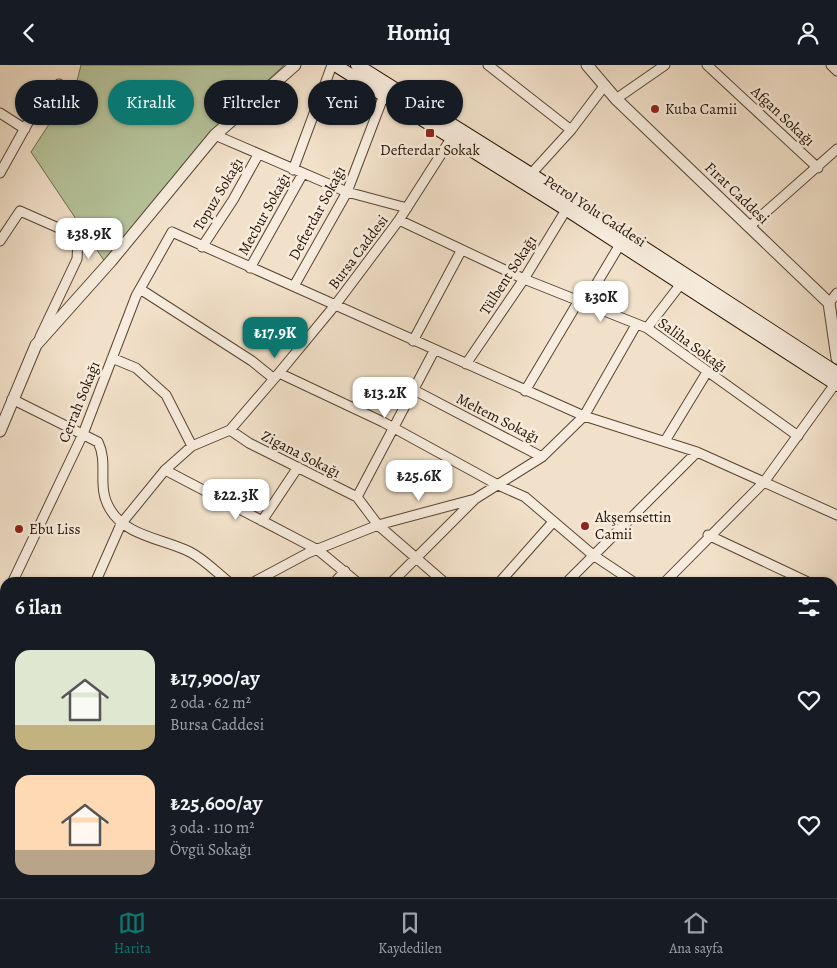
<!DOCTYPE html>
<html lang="tr">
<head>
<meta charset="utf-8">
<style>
	body { margin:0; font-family:Alegreya,serif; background:#242831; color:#f1f3f6; height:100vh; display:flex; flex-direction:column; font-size:19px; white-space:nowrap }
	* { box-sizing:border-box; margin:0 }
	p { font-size:16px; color:#9ea1a6 }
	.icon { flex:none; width:28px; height:28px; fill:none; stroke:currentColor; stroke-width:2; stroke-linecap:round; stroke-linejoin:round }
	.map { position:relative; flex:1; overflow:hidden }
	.drawer { position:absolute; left:0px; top:512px; width:838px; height:321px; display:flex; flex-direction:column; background:#171b24; border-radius:15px 15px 0 0; box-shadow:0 1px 4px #0004 }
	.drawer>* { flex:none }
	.guide { position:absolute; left:15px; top:15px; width:500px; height:45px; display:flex; gap:10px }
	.price { position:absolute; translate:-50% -42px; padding:0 11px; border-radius:10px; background:#fff; color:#222; font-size:16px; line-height:32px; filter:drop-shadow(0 1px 2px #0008) }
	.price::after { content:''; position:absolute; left:50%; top:30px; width:15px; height:11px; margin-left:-8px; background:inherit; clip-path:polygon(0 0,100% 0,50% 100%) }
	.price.on { background:#0f766e; color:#fff }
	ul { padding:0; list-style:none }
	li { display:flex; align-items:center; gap:15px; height:125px; padding:0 15px }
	li span { display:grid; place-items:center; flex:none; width:140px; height:100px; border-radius:15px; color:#555 }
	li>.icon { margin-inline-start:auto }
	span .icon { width:60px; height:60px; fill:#fffc; stroke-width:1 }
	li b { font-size:21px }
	h2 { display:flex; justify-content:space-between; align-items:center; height:60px; padding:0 15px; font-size:21px }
	.tag { padding:0 18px; border-radius:22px; background:#171b24; box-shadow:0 1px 4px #0004; font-size:18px; line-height:45px }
	.tag.on { background:#0f766e; color:#fff }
	header { display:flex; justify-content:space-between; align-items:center; height:65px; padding:0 15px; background:#171b24; font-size:22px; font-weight:700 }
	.tabs { display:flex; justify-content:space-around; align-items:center; height:70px; border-top:1px solid #363941; background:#171b24; font-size:14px; color:#9ea1a6 }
	.tabs a { display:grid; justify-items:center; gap:2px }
	.tabs .on { color:#0f766e }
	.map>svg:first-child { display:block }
	.green { fill:#b6c39a; stroke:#6d6a4e }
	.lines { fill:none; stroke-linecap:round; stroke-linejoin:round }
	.minor-casing { stroke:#584533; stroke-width:11 }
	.tertiary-casing { stroke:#584533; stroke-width:13 }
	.secondary-casing { stroke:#241101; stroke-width:14 }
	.motorway-casing { stroke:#241101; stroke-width:18 }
	.minor { stroke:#f7ecdd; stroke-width:9 }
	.tertiary { stroke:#f7ecdd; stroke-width:11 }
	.secondary { stroke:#f7ecdd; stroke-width:12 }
	.motorway { stroke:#f2e1ca; stroke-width:16 }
	.poi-dot { fill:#8f2418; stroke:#f7ecdd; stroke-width:2 }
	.labels { text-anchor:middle; stroke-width:5; stroke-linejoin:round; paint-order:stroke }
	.poi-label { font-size:15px; fill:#241101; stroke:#f7ecdd; text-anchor:start }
	.street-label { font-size:15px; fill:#241101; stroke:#f7ecdd }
</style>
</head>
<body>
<header><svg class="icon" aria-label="back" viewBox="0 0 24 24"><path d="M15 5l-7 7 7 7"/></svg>Homiq<svg class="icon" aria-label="person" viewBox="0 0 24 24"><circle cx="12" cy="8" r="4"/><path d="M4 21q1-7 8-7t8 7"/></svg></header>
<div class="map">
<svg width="837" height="833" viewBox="0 0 837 833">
	<rect width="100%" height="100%" fill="#f2e1ca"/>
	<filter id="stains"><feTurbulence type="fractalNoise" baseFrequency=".004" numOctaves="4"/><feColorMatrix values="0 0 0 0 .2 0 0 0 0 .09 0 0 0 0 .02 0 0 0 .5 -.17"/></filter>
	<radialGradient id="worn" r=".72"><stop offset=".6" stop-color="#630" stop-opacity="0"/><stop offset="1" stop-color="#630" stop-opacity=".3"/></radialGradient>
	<path class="green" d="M81 0H284L199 81 105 197 31 87 77 16Z
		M89 829H155L161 833H95Z"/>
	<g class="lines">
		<defs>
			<path id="minor" d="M488 0 571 65
				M707 0 818 103
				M831 0 837 6
				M616 34 665 0
				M0 48 25 64
				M215 70 347 127 407 143
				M293 105 332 0
				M0 108 30 54 59 19
				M531 109 571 65 605 20
				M399 155 524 214 647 263 798 371
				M750 161 837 84
				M0 176 20 146 70 168 78 175 77 194 40 272
				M202 182 233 135 258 90
				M250 203 302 110
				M294 221 347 127 384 30
				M140 224 252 296 273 313
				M585 238 622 176
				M829 238 837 228
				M647 263 680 220
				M413 276 461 186
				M112 293 136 303 166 330 192 381
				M466 299 524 214 569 140
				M279 308 383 357 498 420 525 432 593 490 635 518
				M414 325 542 392
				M525 326 578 237
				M12 334 98 377C109 399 96 421 110 444 125 471 164 474 190 487 204 494 217 508 230 518
				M230 365 249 378 357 432 378 460 445 518
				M665 376 707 307
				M165 405 318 485 358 518
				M357 432 434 286
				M262 456 298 402
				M708 470 810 518
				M12 518 83 369 136 231 172 167 584 351 697 387 837 450
				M95 518 121 459 165 405 192 381 230 365 279 308 336 239 399 155 454 69
				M252 518 308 488 378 460 475 434 542 392 584 351 636 260
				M334 518 345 506
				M391 518 474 435
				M499 518 553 457
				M566 518 697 387
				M664 518 764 417 835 319
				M832 528 837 530
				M0 543 5 532
				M832 598 837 591
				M832 606 837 609
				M832 718 837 710
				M832 803 837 804
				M0 813 5 808
				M0 822 5 827
				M477 829 484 833
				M593 829 601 833
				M649 829H668
				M341 833 344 829
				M618 833 620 829
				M823 833 824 829"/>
			<path id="tertiary" d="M587 0 616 34 829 238 837 293
				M0 366 36 280 111 196 215 70 295 0
				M0 625 5 628
				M0 775 5 779
				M74 829 79 833
				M310 829 316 833"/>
			<path id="secondary" d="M335 0 567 145 837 320
				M357 0 531 109 837 308"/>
			<path id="motorway" d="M0 678 5 681
				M0 707 5 710
				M180 829 185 833
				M222 829 227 833"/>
		</defs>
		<use href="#minor" class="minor-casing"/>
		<use href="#tertiary" class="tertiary-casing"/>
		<use href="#secondary" class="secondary-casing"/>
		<use href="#motorway" class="motorway-casing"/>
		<use href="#minor" class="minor"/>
		<use href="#tertiary" class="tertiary"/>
		<use href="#secondary" class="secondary"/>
		<use href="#motorway" class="motorway"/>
	</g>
	<g class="poi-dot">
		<circle cx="655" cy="44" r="5"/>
		<rect x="425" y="63" width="10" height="10" rx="2.5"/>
		<circle cx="585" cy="461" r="5"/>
		<circle cx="19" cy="464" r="5"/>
	</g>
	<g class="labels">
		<g class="poi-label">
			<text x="665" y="49">Kuba Camii</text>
			<text x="430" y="90" text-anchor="middle">Defterdar Sokak</text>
			<text x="595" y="457">Akşemsettin<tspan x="595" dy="17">Camii</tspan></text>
			<text x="29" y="469">Ebu Liss</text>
		</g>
		<g class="street-label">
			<text transform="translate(783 51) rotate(43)" y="5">Afgan Sokağı</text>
			<text transform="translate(737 128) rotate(44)" y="5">Fırat Caddesi</text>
			<text transform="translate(218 129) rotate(-59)" y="5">Topuz Sokağı</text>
			<text transform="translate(595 146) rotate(33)" y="5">Petrol Yolu Caddesi</text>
			<text transform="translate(317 148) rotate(-62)" y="5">Defterdar Sokağı</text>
			<text transform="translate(264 149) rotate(-61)" y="5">Mecbur Sokağı</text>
			<text transform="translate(358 187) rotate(-53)" y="5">Bursa Caddesi</text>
			<text transform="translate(508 210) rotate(-57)" y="5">Tülbent Sokağı</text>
			<text transform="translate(693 280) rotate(36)" y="5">Saliha Sokağı</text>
			<text transform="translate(79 337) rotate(-68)" y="5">Cerrah Sokağı</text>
			<text transform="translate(498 353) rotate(27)" y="5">Meltem Sokağı</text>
			<text transform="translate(301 389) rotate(27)" y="5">Zigana Sokağı</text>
		</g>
	</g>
	<rect width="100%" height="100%" filter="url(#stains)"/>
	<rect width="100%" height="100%" fill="url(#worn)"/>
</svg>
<b class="price" style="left:89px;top:195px">₺38.9K</b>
<b class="price" style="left:601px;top:258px">₺30K</b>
<b class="price on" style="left:275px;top:294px">₺17.9K</b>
<b class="price" style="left:385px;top:354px">₺13.2K</b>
<b class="price" style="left:419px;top:437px">₺25.6K</b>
<b class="price" style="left:236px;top:456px">₺22.3K</b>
<div class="guide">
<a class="tag">Satılık</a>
<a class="tag on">Kiralık</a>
<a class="tag">Filtreler</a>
<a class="tag">Yeni</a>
<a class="tag">Daire</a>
</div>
<section class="drawer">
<h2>6 ilan<svg class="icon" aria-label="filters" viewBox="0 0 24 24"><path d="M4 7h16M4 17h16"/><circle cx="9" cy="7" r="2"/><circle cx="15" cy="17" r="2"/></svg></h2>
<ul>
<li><span style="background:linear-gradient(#dfe7d0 75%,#c2b280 0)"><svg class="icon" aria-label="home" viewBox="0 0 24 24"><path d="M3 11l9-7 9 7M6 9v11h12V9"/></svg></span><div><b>₺17,900/ay</b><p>2 oda · 62 m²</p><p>Bursa Caddesi</p></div><svg class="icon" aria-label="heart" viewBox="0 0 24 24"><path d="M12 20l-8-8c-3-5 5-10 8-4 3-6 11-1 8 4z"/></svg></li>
<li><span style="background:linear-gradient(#ffd9b3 75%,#b9a48a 0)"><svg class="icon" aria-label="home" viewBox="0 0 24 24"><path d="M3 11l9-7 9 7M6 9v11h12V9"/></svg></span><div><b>₺25,600/ay</b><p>3 oda · 110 m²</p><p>Övgü Sokağı</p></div><svg class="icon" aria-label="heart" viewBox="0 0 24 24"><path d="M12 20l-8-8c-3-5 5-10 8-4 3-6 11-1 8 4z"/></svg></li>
</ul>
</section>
</div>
<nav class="tabs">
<a class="on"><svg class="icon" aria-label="map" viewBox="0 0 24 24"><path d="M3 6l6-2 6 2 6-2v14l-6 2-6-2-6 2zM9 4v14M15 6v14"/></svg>Harita</a>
<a><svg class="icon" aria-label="saved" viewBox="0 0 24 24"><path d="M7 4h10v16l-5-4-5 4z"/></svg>Kaydedilen</a>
<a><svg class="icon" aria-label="home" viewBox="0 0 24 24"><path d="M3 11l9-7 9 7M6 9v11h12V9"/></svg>Ana sayfa</a>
</nav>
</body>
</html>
